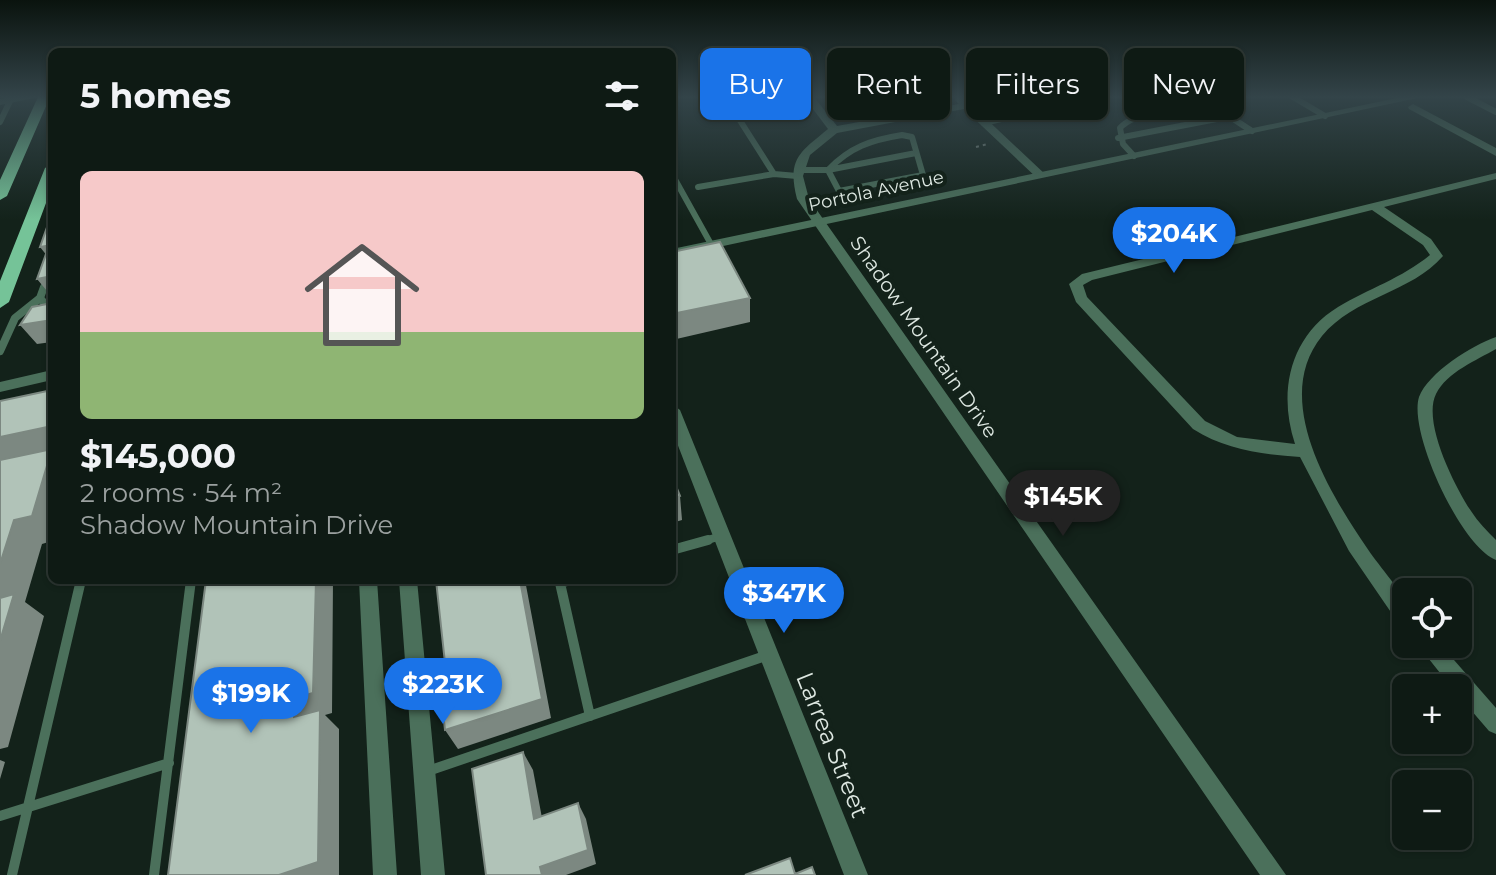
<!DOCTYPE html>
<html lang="en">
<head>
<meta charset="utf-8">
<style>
	body { margin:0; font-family:Montserrat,sans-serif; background:#17231d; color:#f1f3f6; height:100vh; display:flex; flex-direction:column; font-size:30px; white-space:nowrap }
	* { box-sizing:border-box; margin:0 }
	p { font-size:26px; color:#9ba1a0 }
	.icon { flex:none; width:44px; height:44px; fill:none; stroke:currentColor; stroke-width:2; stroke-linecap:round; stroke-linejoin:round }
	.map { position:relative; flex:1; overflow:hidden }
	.drawer { position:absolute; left:48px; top:48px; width:628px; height:536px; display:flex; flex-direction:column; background:#0e1a14; border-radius:12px; box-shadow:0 2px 6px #0004,0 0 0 2px #2e3834 }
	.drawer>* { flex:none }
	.top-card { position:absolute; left:700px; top:48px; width:676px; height:72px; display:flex; gap:16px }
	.tools { position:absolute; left:1392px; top:578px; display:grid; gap:16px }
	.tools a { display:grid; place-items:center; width:80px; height:80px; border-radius:12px; background:#0e1a14; box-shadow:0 2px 6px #0004,0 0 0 2px #2e3834; font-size:40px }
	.price { position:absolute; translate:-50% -68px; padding:0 18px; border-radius:28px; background:#1a73e8; color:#fff; font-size:26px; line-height:52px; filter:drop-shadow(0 2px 4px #0008) }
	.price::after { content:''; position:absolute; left:50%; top:48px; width:24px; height:18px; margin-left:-12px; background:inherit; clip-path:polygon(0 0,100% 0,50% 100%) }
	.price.on { background:#222; color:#fff }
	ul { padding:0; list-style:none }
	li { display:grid; align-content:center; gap:16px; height:424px; padding:0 32px }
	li+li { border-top:2px solid #2e3834 }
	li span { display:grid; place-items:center; height:248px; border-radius:12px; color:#555 }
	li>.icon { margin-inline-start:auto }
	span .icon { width:144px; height:144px; fill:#fffc; stroke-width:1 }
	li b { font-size:34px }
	h2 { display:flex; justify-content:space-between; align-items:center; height:96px; padding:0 32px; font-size:34px }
	.chip { padding:0 28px; border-radius:12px; background:#0e1a14; box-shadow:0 2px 6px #0004,0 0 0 2px #2e3834; font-size:28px; line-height:72px }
	.chip.on { background:#1a73e8; color:#fff }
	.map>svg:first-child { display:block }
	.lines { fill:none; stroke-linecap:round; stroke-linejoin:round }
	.path { stroke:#7d8a83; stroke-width:2; stroke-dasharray:3 4; stroke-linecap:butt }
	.service-far2 { stroke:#4b705b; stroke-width:6 }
	.service-far1 { stroke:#4b705b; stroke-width:8 }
	.service { stroke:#4b705b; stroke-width:10 }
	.minor { fill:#4b705b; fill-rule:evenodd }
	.tertiary { fill:#4b705b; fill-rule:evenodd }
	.primary { fill:#75c398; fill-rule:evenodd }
	.shaded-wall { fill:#7c8881 }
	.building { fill:#b1c3b8; stroke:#7c8881; stroke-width:2 }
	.labels { text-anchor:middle; stroke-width:8; stroke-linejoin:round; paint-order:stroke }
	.far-street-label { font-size:18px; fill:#dee8e2; stroke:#13221a }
	.street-label { font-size:20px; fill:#dee8e2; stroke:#13221a }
	.near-street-label { font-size:24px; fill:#dee8e2; stroke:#13221a }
</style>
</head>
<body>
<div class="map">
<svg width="1496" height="875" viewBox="0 0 1496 875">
	<rect width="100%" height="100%" fill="#13221a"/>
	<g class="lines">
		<path class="path" d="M976 147 988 144"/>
		<path class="service-far2" d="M725 97 774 174
			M1293 97 1325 116
			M1467 97 1496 112
			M0 122 12 97
			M984 123 1023 114 1024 108 1014 97
			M902 135 912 137 923 175 839 191 828 170C850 147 871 140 902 135Z
			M1118 138 1227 117
			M1134 156 1123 144 1120 128C1132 114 1184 102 1202 105 1220 108 1237 122 1252 131
			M799 170H828L916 153
			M672 174 712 246
			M698 187 774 174 797 176
			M43 289 52 265"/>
		<path class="service-far1" d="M40 298 44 303 52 304
			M0 351 15 318 40 298 44 287
			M701 542 721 536"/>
		<path class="service" d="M672 550 708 540
			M571 580 560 583 590 716
			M425 772 768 655
			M0 816 169 763
			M12 875 81 580
			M154 875 191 580"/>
		<path class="minor" d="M12 97H39L0 105V99Z
			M804 97H814L837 126 959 104 955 100 956 98H964L1047 176 1037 178 964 109 837 133 810 155 803 176 809 199 1286 875H1260L797 199C787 159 799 153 828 129Z
			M1413 104 1496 148V156L1409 109 1408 107Z
			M1496 173V179L1384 207 1431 239 1443 256C1411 293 1354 297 1322 336 1271 399 1329 492 1367 548 1375 561 1401 590 1405 602 1408 609 1406 620 1406 627L1399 624 1349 551 1300 457C1261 454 1226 450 1193 429L1076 302 1069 284 1082 274ZM1372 210 1423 245 1430 255C1402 278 1368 289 1338 307 1289 337 1278 393 1295 444L1237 437 1205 421 1087 297 1083 285 1092 280Z
			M1496 337V349C1477 360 1447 372 1436 394 1422 422 1455 487 1471 511 1478 522 1487 531 1496 540V560C1461 547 1408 432 1419 397 1428 373 1472 345 1496 337Z
			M672 404 680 410 868 875H844L672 430Z
			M1417 644H1440L1496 708V734L1489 731 1458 695V688H1452Z"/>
		<path class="tertiary" d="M1402 97H1422L672 257V249Z
			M52 370V380L0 392V382Z
			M359 580H377L397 875H373Z
			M399 580H417L445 875H421Z"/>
		<path class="primary" d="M38 97H50L7 196 0 200V180Z
			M52 164V187L9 302 0 308V281L45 168Z"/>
	</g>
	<path class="shaded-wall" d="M52 245V262L40 247Z
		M52 276V297L37 279Z
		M750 298V322L672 340V314Z
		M52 320V342L37 344 20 325Z
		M52 426V449L0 460V437Z
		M52 451V541L42 544 25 602 44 616 8 747 0 749V564L14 520Z
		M680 496 682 520 672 523V499Z
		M316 580H333L332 713 325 715 339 729V875H279L295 698Z
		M520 580H525L551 718 458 749 445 730Z
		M523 752 533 770 545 834 534 819Z
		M0 760 5 762 0 779Z
		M578 803 586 819 596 864 566 875H542L540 867Z"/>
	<path class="building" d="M52 213V245L40 247Z
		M720 242 750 298 672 314V252Z
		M52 253V276L37 279 46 254Z
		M52 303V320L20 325 32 307Z
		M52 390V426L0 437V401Z
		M52 449 32 516 14 520 0 564V460Z
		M672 476 680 496 672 499Z
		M206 580H316L313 693 295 698 294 717 320 710 318 862 279 875H168Z
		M436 580H520L542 699 445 730 438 665 445 663Z
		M14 594 0 641V598Z
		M523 752 534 819 578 803 588 850 540 867 542 875H486L472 769Z
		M790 858 795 874 812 867 815 875H745Z"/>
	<linearGradient id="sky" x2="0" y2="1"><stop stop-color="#0a130e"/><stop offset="0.44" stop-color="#334449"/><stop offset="1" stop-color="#334449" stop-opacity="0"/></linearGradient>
	<rect width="1496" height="220" fill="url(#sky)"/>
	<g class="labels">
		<g class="far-street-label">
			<text transform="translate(876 191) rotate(-12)" y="6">Portola Avenue</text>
		</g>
		<g class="street-label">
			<text transform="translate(924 337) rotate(55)" y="7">Shadow Mountain Drive</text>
		</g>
		<g class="near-street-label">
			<text transform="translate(832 745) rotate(68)" y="8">Larrea Street</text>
		</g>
	</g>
</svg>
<div class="tools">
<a><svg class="icon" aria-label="locate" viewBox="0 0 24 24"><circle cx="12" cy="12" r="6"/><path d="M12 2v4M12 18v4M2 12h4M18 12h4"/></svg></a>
<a>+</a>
<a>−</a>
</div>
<b class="price" style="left:1174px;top:275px">$204K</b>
<b class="price on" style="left:1063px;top:538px">$145K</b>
<b class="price" style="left:784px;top:635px">$347K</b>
<b class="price" style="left:443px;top:726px">$223K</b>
<b class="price" style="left:251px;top:735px">$199K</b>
<div class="top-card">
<a class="chip on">Buy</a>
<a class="chip">Rent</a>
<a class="chip">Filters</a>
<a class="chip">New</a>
</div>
<section class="drawer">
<h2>5 homes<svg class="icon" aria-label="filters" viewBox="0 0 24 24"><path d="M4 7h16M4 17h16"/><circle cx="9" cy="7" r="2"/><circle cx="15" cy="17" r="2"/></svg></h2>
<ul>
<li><span style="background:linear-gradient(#f6c9c9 65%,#8fb573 0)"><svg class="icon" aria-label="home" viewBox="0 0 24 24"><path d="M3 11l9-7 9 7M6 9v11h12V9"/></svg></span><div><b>$145,000</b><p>2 rooms · 54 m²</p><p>Shadow Mountain Drive</p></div></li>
</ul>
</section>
</div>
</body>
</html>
